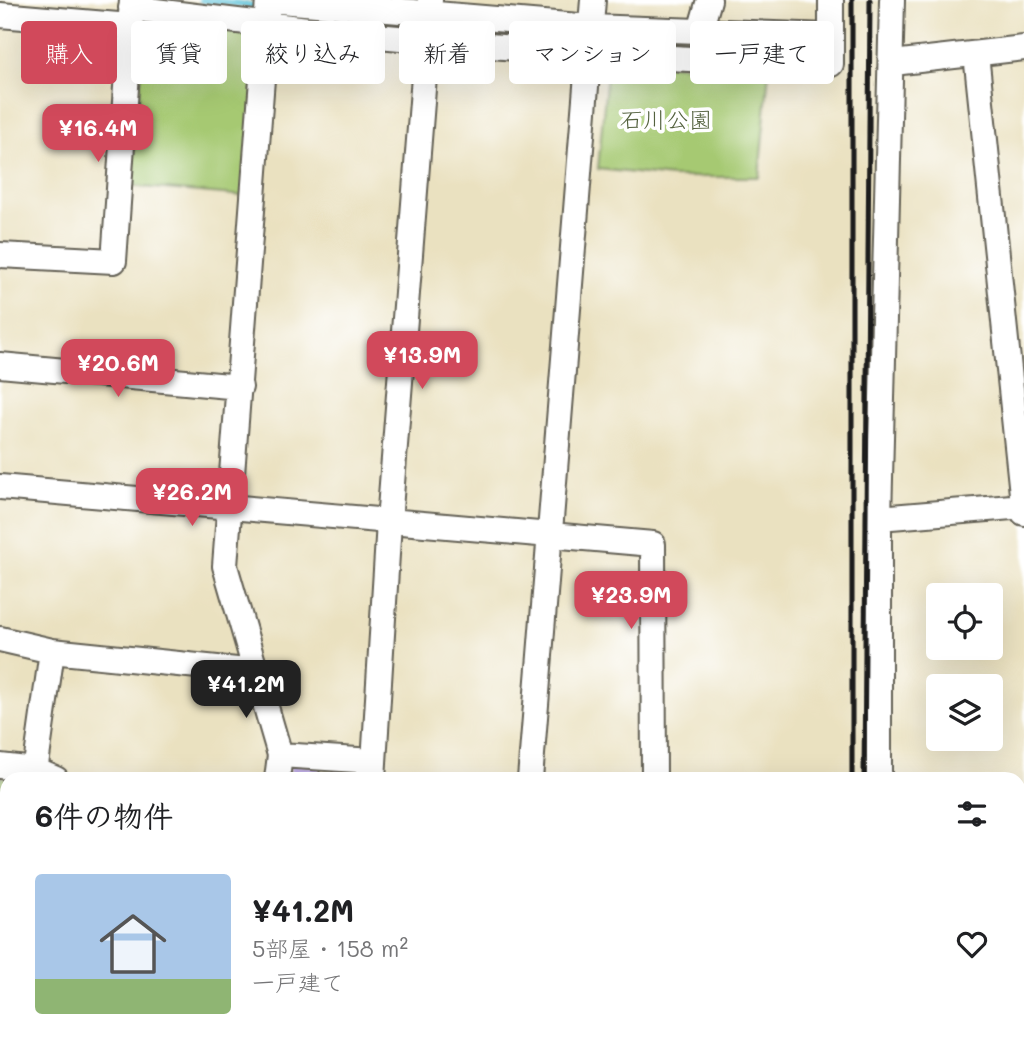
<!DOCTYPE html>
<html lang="ja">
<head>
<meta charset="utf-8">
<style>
	body { margin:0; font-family:Mali,"Klee One",sans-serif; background:#f2f2f2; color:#202124; height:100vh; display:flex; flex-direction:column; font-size:26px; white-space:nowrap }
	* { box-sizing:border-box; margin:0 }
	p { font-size:23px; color:#757577 }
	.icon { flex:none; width:38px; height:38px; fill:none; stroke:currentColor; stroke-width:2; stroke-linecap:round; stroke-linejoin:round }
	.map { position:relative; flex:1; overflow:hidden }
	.details { position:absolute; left:0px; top:772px; width:1026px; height:275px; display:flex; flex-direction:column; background:#fff; border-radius:21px 21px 0 0; box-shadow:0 7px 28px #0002 }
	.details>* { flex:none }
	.top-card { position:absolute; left:21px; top:21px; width:984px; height:63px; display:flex; gap:14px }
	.buttons { position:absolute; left:926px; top:583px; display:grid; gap:14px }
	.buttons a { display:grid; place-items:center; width:77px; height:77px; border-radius:7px; background:#fff; box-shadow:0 7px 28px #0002; font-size:35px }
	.price { position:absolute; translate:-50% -60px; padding:0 16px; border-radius:14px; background:#d1495b; color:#fff; font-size:23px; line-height:46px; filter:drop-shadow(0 2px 4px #0008) }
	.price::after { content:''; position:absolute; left:50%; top:42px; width:21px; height:16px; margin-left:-10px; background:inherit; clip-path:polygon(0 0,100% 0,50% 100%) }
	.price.active { background:#222; color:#fff }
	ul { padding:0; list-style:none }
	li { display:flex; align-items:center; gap:21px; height:175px; padding:0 35px }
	li span { display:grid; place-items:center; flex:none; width:196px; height:140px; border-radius:7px; color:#555 }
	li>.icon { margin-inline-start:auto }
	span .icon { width:84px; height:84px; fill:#fffc; stroke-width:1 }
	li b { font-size:30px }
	h2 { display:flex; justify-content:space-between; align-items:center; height:84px; padding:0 35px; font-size:30px }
	.pill { padding:0 24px; border-radius:7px; background:#fff; box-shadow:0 7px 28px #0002; font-size:24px; line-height:63px }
	.pill.active { background:#d1495b; color:#fff }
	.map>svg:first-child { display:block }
	.green { fill:#a6c972; stroke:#617247; stroke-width:2 }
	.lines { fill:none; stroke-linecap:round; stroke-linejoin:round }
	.stream { stroke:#5cc2d9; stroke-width:7 }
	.building { fill:#b39ede }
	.minor-casing { stroke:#646155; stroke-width:28 }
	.minor { stroke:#fff; stroke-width:24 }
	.rail { stroke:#1c1c1c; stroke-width:5 }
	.labels { text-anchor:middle; stroke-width:7; stroke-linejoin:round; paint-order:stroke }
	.park-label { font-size:23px; fill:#53613e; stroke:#fff }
</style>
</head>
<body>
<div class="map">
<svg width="1024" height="1046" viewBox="0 0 1024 1046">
	<rect width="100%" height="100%" fill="#fff"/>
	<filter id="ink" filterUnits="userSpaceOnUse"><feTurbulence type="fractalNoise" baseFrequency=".0143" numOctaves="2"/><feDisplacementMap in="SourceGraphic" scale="14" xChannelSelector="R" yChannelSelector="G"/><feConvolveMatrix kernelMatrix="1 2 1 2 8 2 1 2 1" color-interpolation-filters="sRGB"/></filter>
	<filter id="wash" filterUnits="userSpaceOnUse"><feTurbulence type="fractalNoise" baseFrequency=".00686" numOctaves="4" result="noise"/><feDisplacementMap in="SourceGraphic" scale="28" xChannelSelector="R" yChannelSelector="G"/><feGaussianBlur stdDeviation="1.57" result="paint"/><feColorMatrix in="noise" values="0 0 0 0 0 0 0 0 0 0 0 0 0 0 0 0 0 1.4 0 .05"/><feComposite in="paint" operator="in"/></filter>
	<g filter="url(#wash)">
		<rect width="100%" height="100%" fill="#eae1c0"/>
		<path class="green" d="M147 14 261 24 245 196 131 186Z
			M608 61 769 71 759 177H672L598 169Z
			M0 776 7 779V858L0 857Z
			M0 865H7L4 1006H0Z
			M0 1012 7 1013V1040H134V1046H0Z
			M499 1040H645V1046H501Z"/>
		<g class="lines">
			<path class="stream" d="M202 0 255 6
				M683 42 717 44"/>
		</g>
		<g id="blocks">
			<path class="building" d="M291 764 320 766 319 779H290Z
				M333 767 355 769 354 779H332Z
				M156 1040H200V1046H157Z
				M276 1040H336V1046H276Z
				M666 1040H780V1046H666Z"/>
		</g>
	</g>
	<g filter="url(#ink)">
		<use href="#blocks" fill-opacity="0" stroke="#646155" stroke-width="2"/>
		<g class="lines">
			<defs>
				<path id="minor" d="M268 0 225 566 280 755 277 779
					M269 0 591 27 830 36
					M131 8C364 38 596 59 831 64V0
					M0 15 130 26
					M700 31 709 0
					M976 54 1024 513
					M893 63 1024 48
					M0 255 114 261 132 0
					M0 365 240 387
					M0 487 653 544 654 779
					M879 518 1024 506
					M0 639 52 651 256 672
					M280 755 373 761
					M0 766 35 770 56 779
					M34 779 52 651
					M373 779 389 522 430 0
					M530 779 593 0
					M879 779V518L892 0
					M1018 886H1024
					M884 1040V1046
					M987 1040 988 1046
					M365 1046 366 1040
					M654 1046V1040"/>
			</defs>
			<use href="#minor" class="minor-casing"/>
			<use href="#minor" class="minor"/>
			<path class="rail" d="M852 0V779
				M864 779 870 0
				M851 1046V1040
				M862 1046V1040"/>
		</g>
	</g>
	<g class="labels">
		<g class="park-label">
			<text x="666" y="128">石川公園</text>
		</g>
	</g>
</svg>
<div class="buttons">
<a><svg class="icon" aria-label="locate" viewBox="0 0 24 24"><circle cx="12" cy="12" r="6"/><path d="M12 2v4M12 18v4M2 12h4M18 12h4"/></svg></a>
<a><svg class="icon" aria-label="layers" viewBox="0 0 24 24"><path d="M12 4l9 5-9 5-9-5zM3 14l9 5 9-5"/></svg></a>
</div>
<b class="price" style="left:98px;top:164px">¥16.4M</b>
<b class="price" style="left:422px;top:391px">¥13.9M</b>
<b class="price" style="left:118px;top:399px">¥20.6M</b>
<b class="price" style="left:192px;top:528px">¥26.2M</b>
<b class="price" style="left:631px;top:631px">¥23.9M</b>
<b class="price active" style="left:246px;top:720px">¥41.2M</b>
<div class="top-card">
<a class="pill active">購入</a>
<a class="pill">賃貸</a>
<a class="pill">絞り込み</a>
<a class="pill">新着</a>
<a class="pill">マンション</a>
<a class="pill">一戸建て</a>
</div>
<section class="details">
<h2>6件の物件<svg class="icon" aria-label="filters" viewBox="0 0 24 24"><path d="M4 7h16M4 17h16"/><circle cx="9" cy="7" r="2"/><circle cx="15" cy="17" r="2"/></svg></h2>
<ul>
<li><span style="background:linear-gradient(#a9c7e8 75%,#8fb573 0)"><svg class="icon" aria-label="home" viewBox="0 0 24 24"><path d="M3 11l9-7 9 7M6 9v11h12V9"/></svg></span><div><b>¥41.2M</b><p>5部屋 · 158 m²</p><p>一戸建て</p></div><svg class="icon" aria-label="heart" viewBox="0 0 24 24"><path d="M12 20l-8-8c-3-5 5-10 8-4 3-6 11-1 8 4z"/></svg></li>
</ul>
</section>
</div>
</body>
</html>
